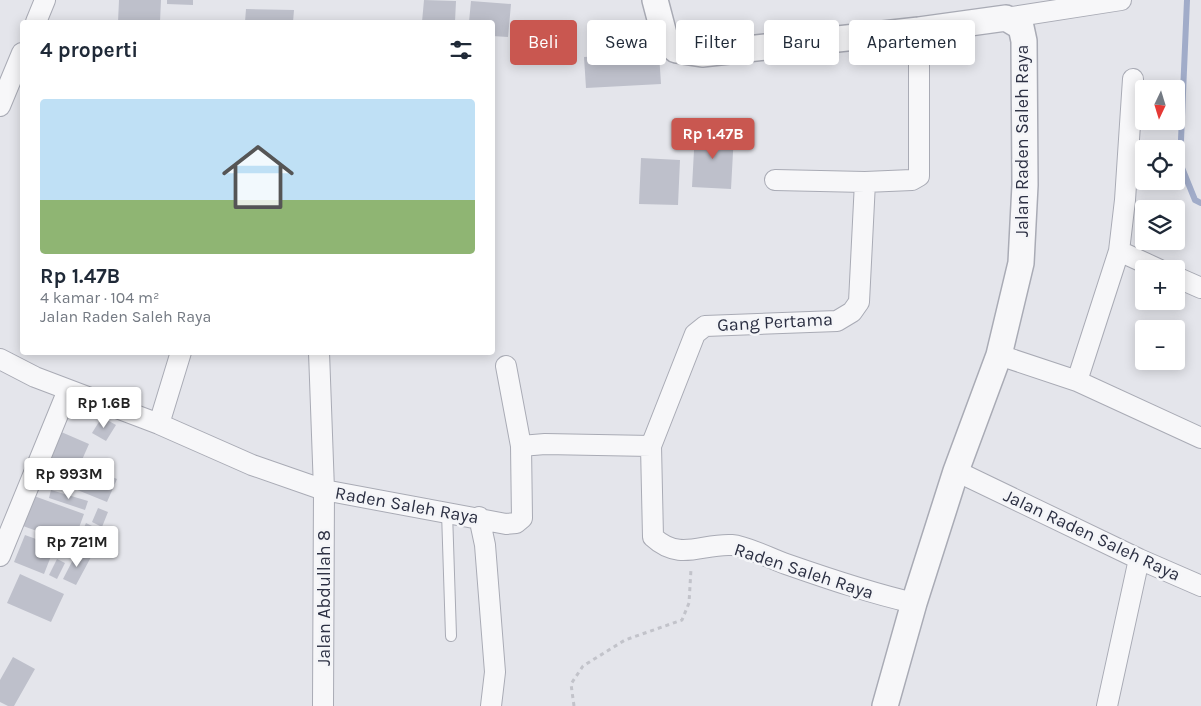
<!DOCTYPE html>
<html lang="id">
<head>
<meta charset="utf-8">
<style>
	body { margin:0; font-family:Karla,sans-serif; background:#f6f6f7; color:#1f2937; height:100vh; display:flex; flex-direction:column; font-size:19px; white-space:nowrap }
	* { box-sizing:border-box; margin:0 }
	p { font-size:16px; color:#747a83 }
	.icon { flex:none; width:28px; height:28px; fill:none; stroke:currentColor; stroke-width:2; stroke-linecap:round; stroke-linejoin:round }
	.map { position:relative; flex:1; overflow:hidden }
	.panel { position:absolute; left:20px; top:20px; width:475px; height:335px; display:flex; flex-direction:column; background:#fff; border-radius:5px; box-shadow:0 2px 12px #0003 }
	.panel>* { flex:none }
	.banner { position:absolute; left:510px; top:20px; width:475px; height:45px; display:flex; gap:10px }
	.needle { width:32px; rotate:184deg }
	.tools { position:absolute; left:1135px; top:80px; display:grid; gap:10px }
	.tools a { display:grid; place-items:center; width:50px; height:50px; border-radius:5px; background:#fff; box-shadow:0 2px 12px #0003; font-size:25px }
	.price { position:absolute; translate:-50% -42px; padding:0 11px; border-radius:5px; background:#fff; color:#222; font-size:16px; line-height:32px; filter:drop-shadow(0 1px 2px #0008) }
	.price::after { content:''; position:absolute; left:50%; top:30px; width:15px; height:11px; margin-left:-8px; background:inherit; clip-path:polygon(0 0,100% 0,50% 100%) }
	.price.current { background:#c95750; color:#fff }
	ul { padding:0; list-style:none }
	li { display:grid; align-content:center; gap:10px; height:265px; padding:0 20px }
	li+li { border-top:1px solid #e0e1e3 }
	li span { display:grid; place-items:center; height:155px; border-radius:5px; color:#555 }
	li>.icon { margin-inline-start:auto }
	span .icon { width:90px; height:90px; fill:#fffc; stroke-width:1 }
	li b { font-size:21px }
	h2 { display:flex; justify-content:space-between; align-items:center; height:60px; padding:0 20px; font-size:21px }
	.tag { padding:0 18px; border-radius:5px; background:#fff; box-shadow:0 2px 12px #0003; font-size:18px; line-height:45px }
	.tag.current { background:#c95750; color:#fff }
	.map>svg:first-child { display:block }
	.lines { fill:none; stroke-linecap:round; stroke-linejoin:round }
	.stream { stroke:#a1acc9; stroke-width:6 }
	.building { fill:#bec0cb }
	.service-casing { stroke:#a9abb5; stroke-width:12 }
	.minor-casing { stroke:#a9abb5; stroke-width:22 }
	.tertiary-casing { stroke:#a9abb5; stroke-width:28 }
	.path { stroke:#c2c3ca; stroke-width:3; stroke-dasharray:4 4; stroke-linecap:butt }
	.service { stroke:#f7f7f9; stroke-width:10 }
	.minor { stroke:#f7f7f9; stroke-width:20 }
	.tertiary { stroke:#f7f7f9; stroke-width:25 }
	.labels { text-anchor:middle; stroke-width:5; stroke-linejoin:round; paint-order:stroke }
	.street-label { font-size:18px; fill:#2c3043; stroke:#f4f5f8 }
</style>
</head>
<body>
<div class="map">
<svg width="1201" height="706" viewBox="0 0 1201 706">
	<rect width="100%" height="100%" fill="#e4e5eb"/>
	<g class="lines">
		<path class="stream" d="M1187 0 1180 163 1195 200 1201 203"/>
	</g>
	<path class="building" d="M119 0H161L160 22H118Z
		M167 0H193V5L167 4Z
		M424 0 456 1 455 22H422Z
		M471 1 511 4 508 37 492 36V22H469Z
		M246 9 294 10 293 22H245Z
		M659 53 661 84 586 88 584 57Z
		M695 132 734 134 731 189 692 187Z
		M641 158 680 160 678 205 639 204Z
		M102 417 116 425 106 441 92 433Z
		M59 431 89 444 70 487 41 474Z
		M85 466 117 479 107 502 75 489Z
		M51 490 88 501 85 510 49 498Z
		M34 496 84 514 73 544 23 526Z
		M98 508 108 512 102 527 92 522Z
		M86 523 102 531 93 551 77 543Z
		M25 535 55 546 44 574 14 562Z
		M78 550 91 557 76 585 63 579Z
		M57 559 65 563 57 579 49 575Z
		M20 574 64 594 51 622 7 603Z
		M13 657 35 669 14 706H8L0 702V680Z"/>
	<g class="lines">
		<defs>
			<path id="service" d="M447 512 451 636"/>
			<path id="minor" d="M1006 18 1121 0
				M36 22 45 0
				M0 106 22 53
				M775 180 865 182 912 180 919 176V30
				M865 182 859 302 852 312 837 321 705 326 695 334 651 446 653 537C680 562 702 543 732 545 747 546 771 559 786 564 829 579 870 593 914 603
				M1119 251 1158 269
				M1176 277 1201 288
				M319 352 324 490 323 706
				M999 355 1077 381 1201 438
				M0 359 35 377 159 424 252 465 324 490 506 524 516 523 522 518 521 446 545 444 651 446
				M506 366 521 446
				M1077 381 1119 251 1125 200 1133 79
				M159 424 181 352
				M956 471 1139 559 1201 586
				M479 517 485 545 495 672 491 706
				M0 556 68 390
				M1107 706 1139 559"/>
			<path id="tertiary" d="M655 0 665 38 676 50 702 54 919 30 1006 18 1021 27 1024 41 1025 185 1021 263 999 355 956 471 914 603 885 706"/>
		</defs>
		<use href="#service" class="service-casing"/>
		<use href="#minor" class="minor-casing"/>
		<use href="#tertiary" class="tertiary-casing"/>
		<path class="path" d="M574 706 571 684 583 666 625 640 682 620 689 603 691 569"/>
		<use href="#service" class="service"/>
		<use href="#minor" class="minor"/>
		<use href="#tertiary" class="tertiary"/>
	</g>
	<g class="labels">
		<g class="street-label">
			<text transform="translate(1022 141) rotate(-90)" y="6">Jalan Raden Saleh Raya</text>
			<text transform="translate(775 322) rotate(-3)" y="6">Gang Pertama</text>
			<text transform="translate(407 505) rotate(10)" y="6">Raden Saleh Raya</text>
			<text transform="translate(1092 535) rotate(25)" y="6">Jalan Raden Saleh Raya</text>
			<text transform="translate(804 571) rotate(18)" y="6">Raden Saleh Raya</text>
			<text transform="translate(324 598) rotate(-90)" y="6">Jalan Abdullah 8</text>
		</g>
	</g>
</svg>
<div class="tools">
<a><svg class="needle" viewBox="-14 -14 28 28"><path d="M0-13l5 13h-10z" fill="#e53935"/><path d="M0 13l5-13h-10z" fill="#747a83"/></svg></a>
<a><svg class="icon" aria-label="locate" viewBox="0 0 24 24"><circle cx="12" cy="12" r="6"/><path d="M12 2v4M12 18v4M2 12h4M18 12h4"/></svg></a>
<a><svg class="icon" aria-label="layers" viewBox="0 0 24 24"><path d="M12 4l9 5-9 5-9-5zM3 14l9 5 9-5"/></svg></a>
<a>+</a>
<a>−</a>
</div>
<b class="price current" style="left:713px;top:160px">Rp 1.47B</b>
<b class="price" style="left:104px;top:429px">Rp 1.6B</b>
<b class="price" style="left:69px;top:500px">Rp 993M</b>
<b class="price" style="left:77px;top:568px">Rp 721M</b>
<div class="banner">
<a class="tag current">Beli</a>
<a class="tag">Sewa</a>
<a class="tag">Filter</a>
<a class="tag">Baru</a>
<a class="tag">Apartemen</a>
</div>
<section class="panel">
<h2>4 properti<svg class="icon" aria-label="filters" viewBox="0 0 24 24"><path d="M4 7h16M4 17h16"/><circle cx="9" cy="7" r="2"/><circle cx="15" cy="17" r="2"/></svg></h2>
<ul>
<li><span style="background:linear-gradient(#bfe0f5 65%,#8fb573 0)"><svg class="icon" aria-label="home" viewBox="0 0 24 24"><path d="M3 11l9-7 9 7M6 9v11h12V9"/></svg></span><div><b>Rp 1.47B</b><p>4 kamar · 104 m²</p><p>Jalan Raden Saleh Raya</p></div></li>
</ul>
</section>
</div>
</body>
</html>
